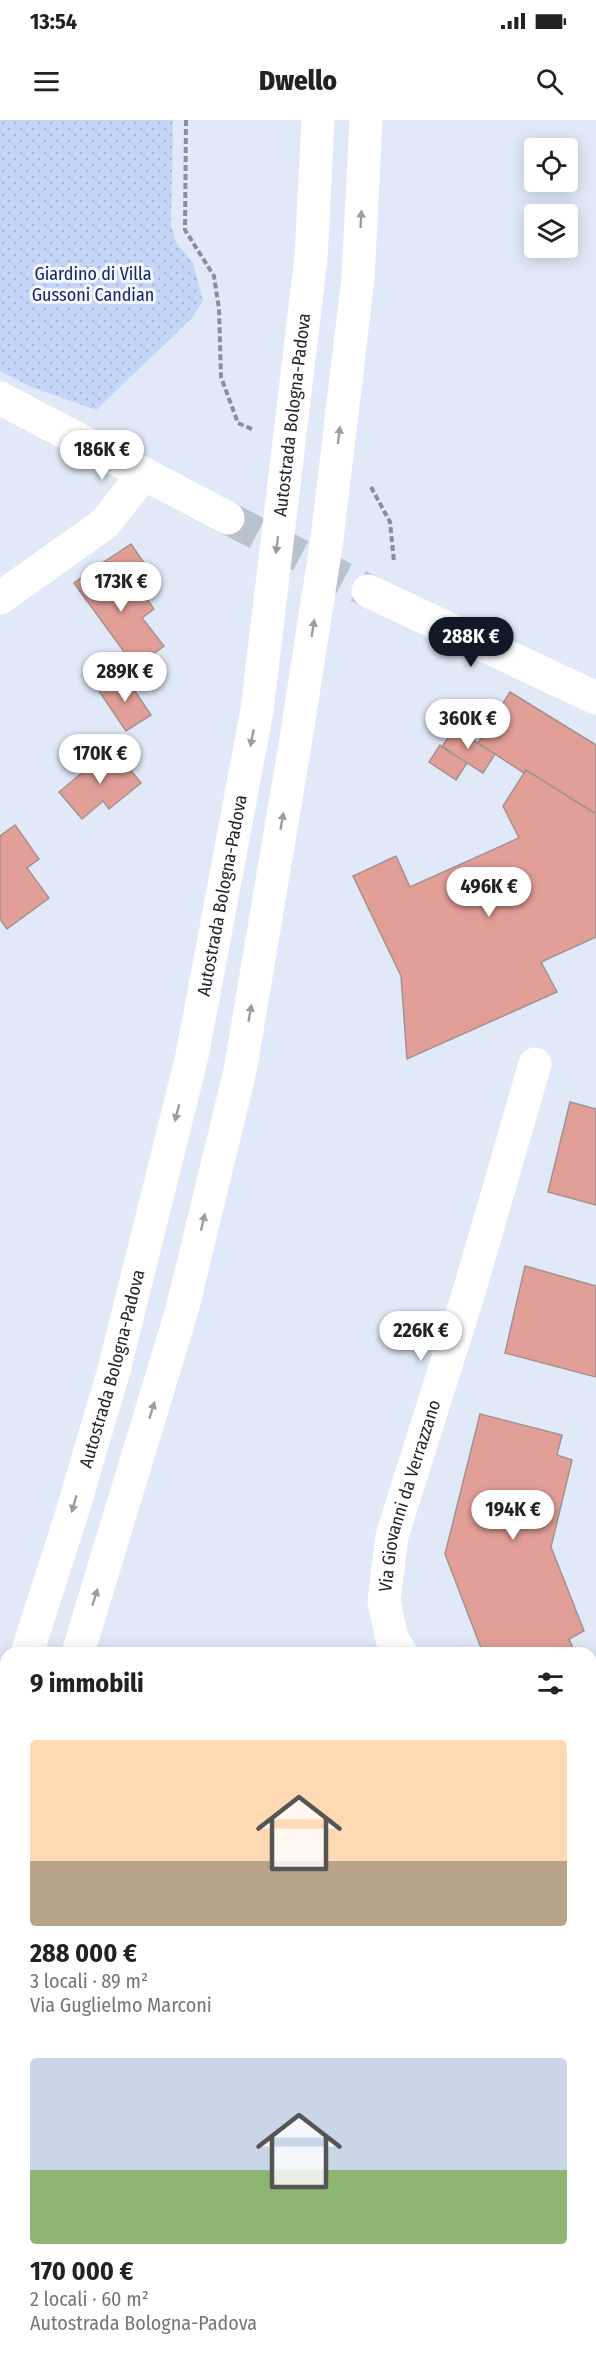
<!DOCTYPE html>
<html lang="it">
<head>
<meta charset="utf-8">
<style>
	body { margin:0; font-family:"Fira Sans Condensed",sans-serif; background:#f2f2f2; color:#222; height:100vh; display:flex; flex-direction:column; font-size:22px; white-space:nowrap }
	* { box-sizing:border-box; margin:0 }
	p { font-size:20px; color:#767676 }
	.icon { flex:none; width:33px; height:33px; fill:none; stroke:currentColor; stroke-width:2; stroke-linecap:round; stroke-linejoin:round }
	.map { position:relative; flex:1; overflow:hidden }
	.details { position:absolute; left:0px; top:1527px; width:597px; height:720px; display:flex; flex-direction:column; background:#fff; border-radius:18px 18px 0 0; box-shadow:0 3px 15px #0003 }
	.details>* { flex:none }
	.fabs { position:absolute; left:524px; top:18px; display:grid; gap:12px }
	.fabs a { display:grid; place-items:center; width:54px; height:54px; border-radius:6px; background:#fff; box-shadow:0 3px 15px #0003; font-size:30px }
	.price { position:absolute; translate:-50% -51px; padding:0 14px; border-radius:21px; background:#fff; color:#222; font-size:20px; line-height:39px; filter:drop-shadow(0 2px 3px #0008) }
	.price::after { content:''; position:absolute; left:50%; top:36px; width:18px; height:14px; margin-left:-9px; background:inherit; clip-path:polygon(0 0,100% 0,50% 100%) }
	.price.on { background:#111827; color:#fff }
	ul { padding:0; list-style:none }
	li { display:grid; align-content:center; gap:12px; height:318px; padding:0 30px }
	li span { display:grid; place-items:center; height:186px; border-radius:6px; color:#555 }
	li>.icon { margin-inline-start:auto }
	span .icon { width:108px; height:108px; fill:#fffc; stroke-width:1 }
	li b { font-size:26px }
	h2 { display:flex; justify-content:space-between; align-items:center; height:72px; padding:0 30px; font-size:26px }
	.status { display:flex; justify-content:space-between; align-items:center; height:42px; padding:0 30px; background:#fff; direction:ltr }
	.status svg { height:16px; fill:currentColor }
	header { display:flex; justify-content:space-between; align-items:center; height:78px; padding:0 30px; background:#fff; font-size:27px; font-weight:800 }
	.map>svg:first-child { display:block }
	.grass { fill:url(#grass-dots) }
	.building { fill:#e29f97; stroke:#a4918e; stroke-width:1.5 }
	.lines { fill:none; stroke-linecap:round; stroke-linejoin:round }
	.tertiary-tunnel { stroke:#bbc2cf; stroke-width:33; stroke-dasharray:33 16; stroke-linecap:butt }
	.path { stroke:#898e99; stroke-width:4; stroke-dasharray:6 3; stroke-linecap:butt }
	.minor { stroke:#fff; stroke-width:33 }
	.tertiary { stroke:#fff; stroke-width:33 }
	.motorway { stroke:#fff; stroke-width:33 }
	.oneway { fill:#9c9da0 }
	.labels { text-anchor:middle; stroke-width:6; stroke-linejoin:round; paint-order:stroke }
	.park-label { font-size:18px; fill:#122764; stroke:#f3f6fc }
	.street-label { font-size:18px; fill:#22252b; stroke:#f3f6fc }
</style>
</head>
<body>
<div class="status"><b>13:54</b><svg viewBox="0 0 49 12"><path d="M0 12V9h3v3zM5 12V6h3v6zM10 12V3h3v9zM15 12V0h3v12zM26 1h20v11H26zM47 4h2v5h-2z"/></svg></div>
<header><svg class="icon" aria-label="menu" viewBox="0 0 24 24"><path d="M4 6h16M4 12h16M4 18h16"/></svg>Dwello<svg class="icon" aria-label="search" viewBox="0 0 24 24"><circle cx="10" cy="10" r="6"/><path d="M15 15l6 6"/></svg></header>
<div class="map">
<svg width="596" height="2247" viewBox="0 0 596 2247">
	<defs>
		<pattern id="grass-dots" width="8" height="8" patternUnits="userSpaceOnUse" patternTransform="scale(1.5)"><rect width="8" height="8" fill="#c4d5f7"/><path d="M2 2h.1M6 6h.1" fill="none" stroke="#a8b7d4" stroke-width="1.8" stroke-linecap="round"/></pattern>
	</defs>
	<rect width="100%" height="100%" fill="#e1e9f8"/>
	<path class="grass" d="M0 0H173L171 106 177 124 193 143 203 181 192 198 96 290 29 266 0 251Z"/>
	<path class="building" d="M131 424 151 453 126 472 104 442Z
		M104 442 126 472 136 464 154 489 142 498 164 526 135 547 74 463Z
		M124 555 151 595 126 611 99 571Z
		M510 572 596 625V694L526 650 524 653 478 623Z
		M454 608 495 634 483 653 442 627Z
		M440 625 467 643 456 660 429 642Z
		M112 628 141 663 109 689 103 681 82 699 59 672Z
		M526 650 596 694V817L541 842 557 872 407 939 401 856 353 756 396 736 410 767 519 718 503 686Z
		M15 705 39 739 27 748 49 778 7 809 0 799V716Z
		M570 982 596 989V1085L548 1072Z
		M525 1146 596 1166V1257L505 1233Z
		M480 1294 562 1315 557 1335 572 1340 551 1427 584 1511 569 1519 575 1533H483L445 1434Z
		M596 2047V2137L591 2140V2051Z
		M361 2241H382L386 2247H353Z
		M427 2241H466L471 2247H419Z
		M466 2241H556L560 2245 471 2247Z"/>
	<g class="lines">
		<path class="tertiary-tunnel" d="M228 398 368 471"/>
		<path class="path" d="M186 0 185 110 214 156 219 189 221 257 238 303 254 310
			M371 367 390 402 394 442
			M591 1650 596 1647"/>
		<g class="minor">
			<path d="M0 478 104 404 144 354"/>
			<path id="s1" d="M401 1533 392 1519 384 1481 392 1416 469 1172 535 944"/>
			<path d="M591 1763 596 1769"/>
			<path d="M591 1952 596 1948"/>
			<path d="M0 2168 6 2159"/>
			<path d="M31 2241 55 2247"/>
			<path d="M219 2247 227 2241"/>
		</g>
		<path class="tertiary" d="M0 278 228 398
			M368 471 596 578"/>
		<g class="motorway">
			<path id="s2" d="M27 1533 71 1396 114 1250 192 936 257 590 311 138 318 0"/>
			<path d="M78 1533 182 1190 240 951 296 619 327 419 358 158 366 0"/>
			<path d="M0 1617 6 1598"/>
			<path d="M0 1789 6 1770"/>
		</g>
	</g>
	<defs><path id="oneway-solid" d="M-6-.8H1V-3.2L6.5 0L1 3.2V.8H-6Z" transform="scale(1.5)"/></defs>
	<g class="oneway">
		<use href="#oneway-solid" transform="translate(361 99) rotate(-87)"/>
		<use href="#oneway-solid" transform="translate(339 315) rotate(-83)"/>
		<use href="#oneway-solid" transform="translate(277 425) rotate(97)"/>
		<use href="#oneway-solid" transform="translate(313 508) rotate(-81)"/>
		<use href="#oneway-solid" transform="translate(252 618) rotate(101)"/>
		<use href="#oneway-solid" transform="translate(282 701) rotate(-80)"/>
		<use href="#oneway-solid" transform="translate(250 893) rotate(-80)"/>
		<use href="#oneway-solid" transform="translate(177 993) rotate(104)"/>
		<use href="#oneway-solid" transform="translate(203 1102) rotate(-77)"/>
		<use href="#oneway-solid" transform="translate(152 1290) rotate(-73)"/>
		<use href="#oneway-solid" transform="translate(74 1384) rotate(106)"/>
		<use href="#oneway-solid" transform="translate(95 1477) rotate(-73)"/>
	</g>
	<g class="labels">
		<g class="park-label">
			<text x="93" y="160">Giardino di Villa<tspan x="93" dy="21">Gussoni Candian</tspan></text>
		</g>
		<g class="street-label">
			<text dy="6" stroke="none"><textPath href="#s2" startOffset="1269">Autostrada Bologna-Padova</textPath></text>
			<text dy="6" stroke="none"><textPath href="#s2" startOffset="783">Autostrada Bologna-Padova</textPath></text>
			<text dy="6" stroke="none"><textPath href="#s2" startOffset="297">Autostrada Bologna-Padova</textPath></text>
			<text dy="6" stroke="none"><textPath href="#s1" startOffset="164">Via Giovanni da Verrazzano</textPath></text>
		</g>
	</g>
</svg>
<div class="fabs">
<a><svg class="icon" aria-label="locate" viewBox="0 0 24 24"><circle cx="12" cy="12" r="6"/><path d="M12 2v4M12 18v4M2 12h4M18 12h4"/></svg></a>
<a><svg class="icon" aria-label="layers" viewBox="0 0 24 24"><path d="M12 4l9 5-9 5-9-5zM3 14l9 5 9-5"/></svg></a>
</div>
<b class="price" style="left:102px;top:361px">186K €</b>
<b class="price" style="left:121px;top:493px">173K €</b>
<b class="price on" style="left:471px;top:548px">288K €</b>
<b class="price" style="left:125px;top:583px">289K €</b>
<b class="price" style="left:468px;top:630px">360K €</b>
<b class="price" style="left:100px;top:665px">170K €</b>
<b class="price" style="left:489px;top:798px">496K €</b>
<b class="price" style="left:421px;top:1242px">226K €</b>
<b class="price" style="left:513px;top:1421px">194K €</b>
<section class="details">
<h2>9 immobili<svg class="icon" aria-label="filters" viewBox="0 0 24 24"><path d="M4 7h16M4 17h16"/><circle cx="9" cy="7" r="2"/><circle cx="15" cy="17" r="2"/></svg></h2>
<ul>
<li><span style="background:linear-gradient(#ffd9b3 65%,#b9a48a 0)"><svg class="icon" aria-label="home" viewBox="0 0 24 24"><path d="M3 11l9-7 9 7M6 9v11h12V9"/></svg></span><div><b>288 000 €</b><p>3 locali · 89 m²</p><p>Via Guglielmo Marconi</p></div></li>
<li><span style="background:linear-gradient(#c9d6e8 60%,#8fb573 0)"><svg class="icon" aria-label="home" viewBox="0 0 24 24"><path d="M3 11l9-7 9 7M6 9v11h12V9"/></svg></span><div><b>170 000 €</b><p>2 locali · 60 m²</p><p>Autostrada Bologna-Padova</p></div></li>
</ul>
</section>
</div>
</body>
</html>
